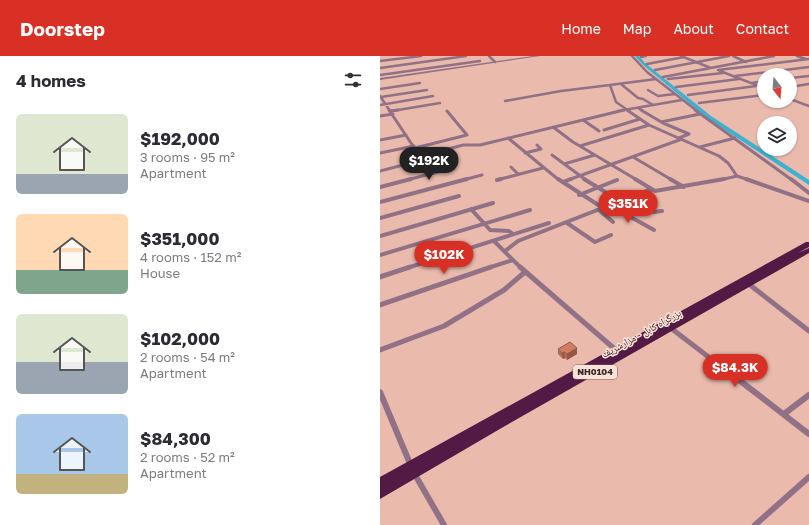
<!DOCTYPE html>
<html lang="en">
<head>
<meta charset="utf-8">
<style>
	body { margin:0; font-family:"Golos Text","Noto Naskh Arabic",sans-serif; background:#f2f2f3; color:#2b2b33; height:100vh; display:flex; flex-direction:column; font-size:15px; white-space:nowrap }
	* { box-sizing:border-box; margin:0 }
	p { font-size:13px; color:#7c7c81 }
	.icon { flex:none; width:22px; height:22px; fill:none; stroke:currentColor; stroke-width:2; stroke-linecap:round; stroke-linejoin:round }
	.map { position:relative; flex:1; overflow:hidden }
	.details { display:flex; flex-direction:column; background:#fff; width:380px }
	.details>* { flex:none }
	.needle { width:26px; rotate:163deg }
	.tools { position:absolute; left:377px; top:12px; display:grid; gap:8px }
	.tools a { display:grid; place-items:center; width:40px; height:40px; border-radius:50%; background:#fff; box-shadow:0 1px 3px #0004; font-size:20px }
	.price { position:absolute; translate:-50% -34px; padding:0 9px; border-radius:14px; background:#d93025; color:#fff; font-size:13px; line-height:26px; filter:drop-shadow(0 1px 2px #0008) }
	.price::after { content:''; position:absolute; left:50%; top:24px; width:12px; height:9px; margin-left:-6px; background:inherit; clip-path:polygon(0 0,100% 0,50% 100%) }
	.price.on { background:#222; color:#fff }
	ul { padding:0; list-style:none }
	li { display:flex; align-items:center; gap:12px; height:100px; padding:0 16px }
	li span { display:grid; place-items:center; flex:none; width:112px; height:80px; border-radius:6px; color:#555 }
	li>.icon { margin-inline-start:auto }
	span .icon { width:48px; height:48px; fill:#fffc; stroke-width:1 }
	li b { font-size:17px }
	h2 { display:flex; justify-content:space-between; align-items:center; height:48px; padding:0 16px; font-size:17px }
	header { display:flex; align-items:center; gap:24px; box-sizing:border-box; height:56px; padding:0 20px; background:#d93025; color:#fff }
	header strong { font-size:19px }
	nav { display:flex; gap:22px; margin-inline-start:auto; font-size:14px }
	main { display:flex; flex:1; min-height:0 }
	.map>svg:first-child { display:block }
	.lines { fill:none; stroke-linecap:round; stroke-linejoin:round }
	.river { fill:#3bb2d0; fill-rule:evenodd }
	.minor-far4 { stroke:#917186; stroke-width:2.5 }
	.minor-far3 { stroke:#917186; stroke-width:3 }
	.minor-far2 { stroke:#917186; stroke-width:4 }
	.minor-far1 { stroke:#917186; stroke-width:5 }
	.minor { stroke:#917186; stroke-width:6 }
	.tertiary { fill:#917186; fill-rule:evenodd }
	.trunk { fill:#541a46; fill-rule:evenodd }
	.wall { fill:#b36c54 }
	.shaded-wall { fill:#925845 }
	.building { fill:#d07d62; stroke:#925845 }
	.labels { text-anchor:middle; stroke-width:3; stroke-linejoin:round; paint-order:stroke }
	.shield { fill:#fae2da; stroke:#735f58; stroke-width:1 }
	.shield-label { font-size:9px; font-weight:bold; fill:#392721 }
	.street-label { font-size:10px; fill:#392721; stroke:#fae2da }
</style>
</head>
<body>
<header>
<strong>Doorstep</strong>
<nav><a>Home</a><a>Map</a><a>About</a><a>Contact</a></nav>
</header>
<main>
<section class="details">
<h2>4 homes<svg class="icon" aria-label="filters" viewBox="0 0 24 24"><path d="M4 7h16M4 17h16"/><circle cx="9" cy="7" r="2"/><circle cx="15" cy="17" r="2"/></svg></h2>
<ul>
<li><span style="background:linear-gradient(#dfe7d0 75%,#9aa5b1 0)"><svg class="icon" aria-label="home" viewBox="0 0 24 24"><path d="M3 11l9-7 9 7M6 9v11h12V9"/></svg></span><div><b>$192,000</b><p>3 rooms · 95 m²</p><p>Apartment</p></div></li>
<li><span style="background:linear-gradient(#ffd9b3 70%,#7fa58c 0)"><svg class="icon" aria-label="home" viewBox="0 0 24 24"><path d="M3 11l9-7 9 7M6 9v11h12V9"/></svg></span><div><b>$351,000</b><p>4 rooms · 152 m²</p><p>House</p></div></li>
<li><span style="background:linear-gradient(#dfe7d0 60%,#9aa5b1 0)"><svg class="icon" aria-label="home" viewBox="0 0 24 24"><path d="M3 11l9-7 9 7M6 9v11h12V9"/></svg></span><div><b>$102,000</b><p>2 rooms · 54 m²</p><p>Apartment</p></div></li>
<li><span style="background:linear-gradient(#a9c7e8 75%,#c2b280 0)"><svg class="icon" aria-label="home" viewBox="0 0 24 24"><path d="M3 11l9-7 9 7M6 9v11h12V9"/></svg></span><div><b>$84,300</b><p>2 rooms · 52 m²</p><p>Apartment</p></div></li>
</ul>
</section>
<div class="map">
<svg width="429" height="469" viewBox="0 0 429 469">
	<rect width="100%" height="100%" fill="#eabbac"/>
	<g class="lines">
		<path class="river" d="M255 0H259L265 7 331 60 429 124V129L327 62 263 9Z"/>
		<path class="minor-far4" d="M109 0 115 6
			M252 0 267 16 317 55
			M301 0 331 12
			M353 0 366 6
			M417 0 426 3
			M261 1 266 0
			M0 5 41 0
			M267 8 304 1
			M0 12 86 0
			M275 14 349 0
			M338 14 429 3
			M340 15 384 32
			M0 19 100 5
			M355 20 429 11
			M283 21 394 0
			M410 22 429 20
			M288 23 343 17
			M372 27 384 25
			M241 28 258 42 263 43 273 49
			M296 31 359 23
			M410 31 429 28
			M0 33 40 27
			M268 34 278 40 295 38
			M308 39 376 30
			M0 40 10 55
			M1 41 47 34
			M410 43 429 50
			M125 45 181 35 230 29
			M319 47 384 39
			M0 49 53 40
			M258 52 263 55
			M12 55 60 47
			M238 55 302 44
			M249 55 236 46 230 29 276 23"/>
		<path class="minor-far3" d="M9 54 37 96 43 100
			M247 54 269 69 339 100 348 107 357 120 369 124
			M261 54 283 67 309 78 299 82
			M315 54 412 124
			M10 55 18 54
			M0 60 13 58
			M203 64 219 75
			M281 66 320 58
			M173 71 193 86 257 124
			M224 74 260 63
			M128 82 179 124
			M0 84 26 79
			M200 90 269 69
			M320 91 355 82
			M35 92 87 79 67 55
			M0 97 34 90
			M145 97 161 93 157 89
			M172 99 206 124
			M253 101 292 124
			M184 108 215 99
			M131 111 138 118
			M0 115 42 104 45 102 43 100 83 89H100L244 54
			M27 124 73 112
			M83 124 102 119
			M117 124 163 112
			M188 124 302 83
			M340 124 357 120"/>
		<path class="minor-far2" d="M178 123 223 152
			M204 123 240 145
			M255 123 275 135 344 123
			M290 123 304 131
			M366 123 429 145
			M411 123 429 137
			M117 124 121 123
			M183 126 191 123
			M0 131 31 123
			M199 139 237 124
			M252 140 274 156 282 155
			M0 146 87 123
			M229 149 274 174
			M91 153 110 174 129 175 133 178
			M219 154 233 166
			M0 162 79 140
			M187 167 215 186 231 179
			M0 180 113 147
			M114 185 141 212
			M125 195 138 185 271 133
			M0 199 150 154
			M27 212 169 167
			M108 212 133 204"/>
		<path class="minor-far1" d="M140 211 237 295
			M0 221 30 211
			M370 229 429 275
			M0 249 111 211
			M292 273 360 325
			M0 294 64 270 124 234 145 216"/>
		<path class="minor" d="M359 324 429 378
			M0 336 31 410
			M404 358 429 339
			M34 417 64 469
			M375 469 429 421"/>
		<path class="tertiary" d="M153 0H160L0 24V22Z"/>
		<path class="trunk" d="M426 186H429V191L418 197 429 192V197L125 370 0 443V421Z"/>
	</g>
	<path class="wall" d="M178 293 197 298 187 304 185 302 183 303 178 298Z"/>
	<path class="shaded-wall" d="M197 292V298L187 304V298Z
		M184 296 185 302 183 303 182 297Z"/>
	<path class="building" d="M190 286 197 292 187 298 184 296 182 297 178 293Z"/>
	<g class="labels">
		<rect class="shield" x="193" y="309" width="44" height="14" rx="3"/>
		<g class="shield-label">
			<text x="215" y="319">NH0104</text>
		</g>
		<g class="street-label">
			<text transform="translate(261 277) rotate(-29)" y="4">بزرگراه کابل - مزارشریف</text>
		</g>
	</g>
</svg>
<div class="tools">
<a><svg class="needle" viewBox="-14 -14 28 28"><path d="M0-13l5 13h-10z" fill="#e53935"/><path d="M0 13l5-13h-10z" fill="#7c7c81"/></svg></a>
<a><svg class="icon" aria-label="layers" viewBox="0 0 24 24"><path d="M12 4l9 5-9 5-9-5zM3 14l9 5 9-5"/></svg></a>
</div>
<b class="price on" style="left:49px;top:125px">$192K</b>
<b class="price" style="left:248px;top:168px">$351K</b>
<b class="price" style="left:64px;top:219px">$102K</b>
<b class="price" style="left:355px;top:332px">$84.3K</b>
</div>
</main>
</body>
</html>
